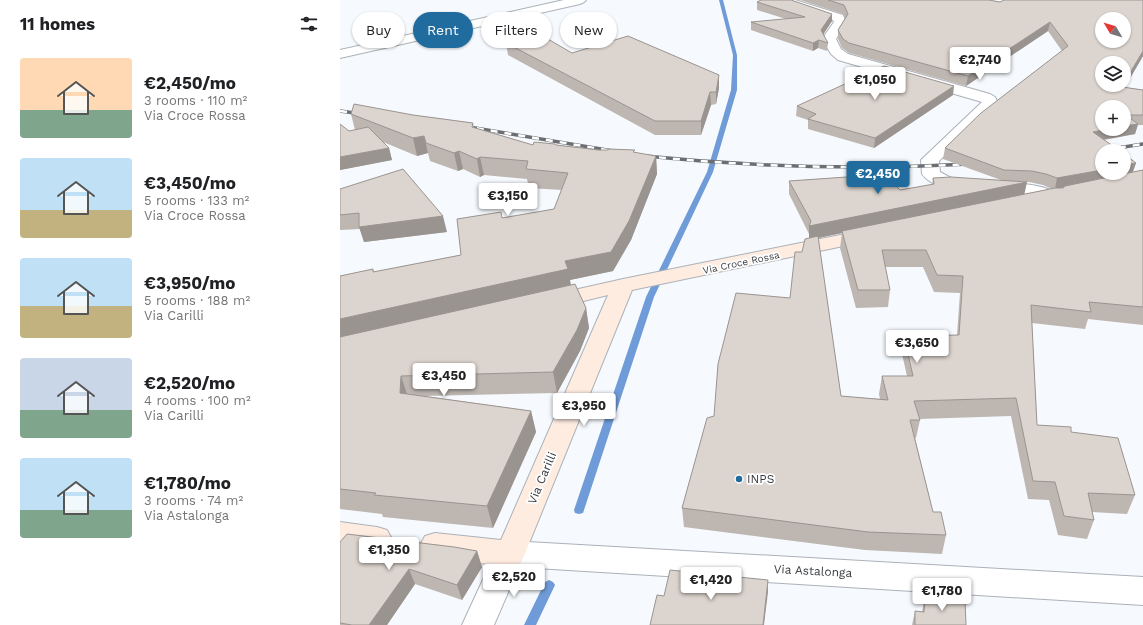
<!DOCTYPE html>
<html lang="en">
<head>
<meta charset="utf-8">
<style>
	body { margin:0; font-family:"Work Sans",sans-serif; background:#f2f2f2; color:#202124; height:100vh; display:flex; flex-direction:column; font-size:15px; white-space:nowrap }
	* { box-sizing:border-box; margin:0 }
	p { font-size:13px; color:#757577 }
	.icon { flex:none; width:22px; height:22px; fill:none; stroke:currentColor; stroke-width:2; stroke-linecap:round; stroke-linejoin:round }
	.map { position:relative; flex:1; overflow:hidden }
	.drawer { display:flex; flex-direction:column; background:#fff; width:340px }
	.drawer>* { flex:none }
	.top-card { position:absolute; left:12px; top:12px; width:380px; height:36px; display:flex; gap:8px }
	.needle { width:26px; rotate:308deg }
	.buttons { position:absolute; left:755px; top:12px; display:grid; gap:8px }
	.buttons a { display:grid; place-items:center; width:36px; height:36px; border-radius:50%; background:#fff; box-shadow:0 1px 3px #0004; font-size:20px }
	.price { position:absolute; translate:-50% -34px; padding:0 9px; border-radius:4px; background:#fff; color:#222; font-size:13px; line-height:26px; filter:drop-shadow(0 1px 2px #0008) }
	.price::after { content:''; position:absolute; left:50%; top:24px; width:12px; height:9px; margin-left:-6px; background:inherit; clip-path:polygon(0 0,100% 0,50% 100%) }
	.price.current { background:#206c9f; color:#fff }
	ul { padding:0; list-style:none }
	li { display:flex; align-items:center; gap:12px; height:100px; padding:0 20px }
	li span { display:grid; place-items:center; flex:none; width:112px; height:80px; border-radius:4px; color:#555 }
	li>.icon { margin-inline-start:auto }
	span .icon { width:48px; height:48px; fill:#fffc; stroke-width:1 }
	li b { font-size:17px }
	h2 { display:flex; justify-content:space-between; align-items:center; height:48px; padding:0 20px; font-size:17px }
	.chip { padding:0 14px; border-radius:18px; background:#fff; box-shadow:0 1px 3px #0004; font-size:14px; line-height:36px }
	.chip.current { background:#206c9f; color:#fff }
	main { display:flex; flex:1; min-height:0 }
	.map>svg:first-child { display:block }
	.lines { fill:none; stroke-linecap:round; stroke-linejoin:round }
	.stream { fill:#6f9bd8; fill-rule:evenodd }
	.minor-casing { stroke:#abb1b8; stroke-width:2 }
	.tertiary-casing { stroke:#abb1b8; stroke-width:2 }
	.secondary-casing { stroke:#abb1b8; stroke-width:2 }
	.minor { fill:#fff; fill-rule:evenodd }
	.tertiary { fill:#fff; fill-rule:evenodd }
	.secondary { fill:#ffece1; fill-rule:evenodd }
	.rail-casing { stroke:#6b6e72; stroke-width:3.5 }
	.rail { stroke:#fff; stroke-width:2.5; stroke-dasharray:7; stroke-linecap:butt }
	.wall { fill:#bdb6b1; fill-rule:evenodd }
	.shaded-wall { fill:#9a9490 }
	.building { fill:#dcd4ce; stroke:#9a9490; fill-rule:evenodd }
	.poi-dot { fill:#206c9f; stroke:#fff; stroke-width:1.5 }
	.labels { text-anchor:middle; stroke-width:3.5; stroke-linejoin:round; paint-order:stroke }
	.street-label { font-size:10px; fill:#3a3d40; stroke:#fff }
	.near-street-label { font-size:12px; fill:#3a3d40; stroke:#fff }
	.near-poi-label { font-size:12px; fill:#3a3d40; stroke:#fff; text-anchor:start }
</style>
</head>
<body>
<main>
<section class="drawer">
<h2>11 homes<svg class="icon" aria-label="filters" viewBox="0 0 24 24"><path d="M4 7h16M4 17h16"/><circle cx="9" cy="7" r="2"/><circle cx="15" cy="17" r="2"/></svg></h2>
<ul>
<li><span style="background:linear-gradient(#ffd9b3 65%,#7fa58c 0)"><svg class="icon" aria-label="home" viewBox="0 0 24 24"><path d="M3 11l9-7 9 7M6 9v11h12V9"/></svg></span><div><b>€2,450/mo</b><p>3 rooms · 110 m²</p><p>Via Croce Rossa</p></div></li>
<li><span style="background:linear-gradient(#bfe0f5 65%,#c2b280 0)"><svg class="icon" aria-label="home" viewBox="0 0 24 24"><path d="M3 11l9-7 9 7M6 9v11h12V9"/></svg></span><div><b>€3,450/mo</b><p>5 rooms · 133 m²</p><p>Via Croce Rossa</p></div></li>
<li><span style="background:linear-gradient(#bfe0f5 60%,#c2b280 0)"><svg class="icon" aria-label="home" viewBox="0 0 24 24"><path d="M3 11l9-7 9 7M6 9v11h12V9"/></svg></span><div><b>€3,950/mo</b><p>5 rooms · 188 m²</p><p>Via Carilli</p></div></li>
<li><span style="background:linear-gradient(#c9d6e8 65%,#7fa58c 0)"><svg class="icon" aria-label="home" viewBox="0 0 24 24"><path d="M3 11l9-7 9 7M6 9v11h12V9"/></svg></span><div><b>€2,520/mo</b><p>4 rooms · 100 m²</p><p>Via Carilli</p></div></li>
<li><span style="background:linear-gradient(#bfe0f5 65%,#7fa58c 0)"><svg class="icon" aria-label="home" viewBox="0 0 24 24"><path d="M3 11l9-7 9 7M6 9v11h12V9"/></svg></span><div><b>€1,780/mo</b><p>3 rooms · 74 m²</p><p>Via Astalonga</p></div></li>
</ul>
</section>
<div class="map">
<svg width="803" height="625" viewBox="0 0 803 625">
	<rect width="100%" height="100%" fill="#f6fafe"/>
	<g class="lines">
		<path class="stream" d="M379 0H383L397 55V90L373 172 314 297 244 510 243 513 239 514 235 513 234 510 306 297 367 172 391 90 393 55Z
			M209 580 213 582 215 585 196 625H184L205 582Z"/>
		<defs>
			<path id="minor" d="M437 0H455L503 15 506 22 496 39 501 49 508 54 650 94 655 97 658 103 655 106 599 161 600 172 613 179 629 183 632 187 629 191C615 194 591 186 582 174L581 160 642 102 498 60 491 54 482 39 494 22 493 20 439 2Z
				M656 183C672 182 712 184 722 198L719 202 713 203 685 195 650 192 647 188 650 184Z
				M170 541 803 577V605L179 567 154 625H122L159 545Z"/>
			<path id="tertiary" d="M224 0H246L244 2 240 4 0 58V50Z"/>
			<path id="secondary" d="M530 229 537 231 540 235 537 239 292 290 181 563 170 567 95 557 85 554 80 545 85 536 95 533 161 540 268 295 211 309 203 307 200 302 203 297 283 279Z
				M0 522 37 527 47 530 52 539 47 548 37 551 0 546Z"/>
		</defs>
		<use href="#minor" class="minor-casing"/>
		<use href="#tertiary" class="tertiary-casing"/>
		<use href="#secondary" class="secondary-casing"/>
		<use href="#minor" class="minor"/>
		<use href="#tertiary" class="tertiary"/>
		<use href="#secondary" class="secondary"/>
		<defs>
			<path id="rail" d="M0 111 22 114
				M123 126 279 152
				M765 150 803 144
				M305 156C413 167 521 170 630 164"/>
		</defs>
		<use href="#rail" class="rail-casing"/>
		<use href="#rail" class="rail"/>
	</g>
	<path class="wall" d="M460 0H649L803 56 785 87 803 90V125H798L795 134 764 140 796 163 793 172 803 170V325L748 319 745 329 692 323 697 425 731 432 795 495 787 514 752 512 754 520 747 539 718 535 709 500 688 499 671 416 579 419 580 420 576 438H575L593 512 606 535 602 554 525 550 344 527 342 508 374 416 450 298 462 252 469 238V234L449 194V181L521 176 520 181 560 190 592 185 593 178 661 180 603 159 605 148 722 51 708 31 626 86 509 53 502 48 498 39V30L505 18 503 14ZM674 181 689 182 703 185 712 189 684 194ZM502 233 500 248 516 308 548 307 550 290 545 267H583L594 292 620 293 617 335 564 336 562 354 567 376H542L539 394 540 399 501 396 478 238Z
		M417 2 492 14V21L483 34 488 43 487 51 478 48 473 51 411 30V22L446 19 417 10Z
		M166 43 379 75V88L376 104 371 105 361 135H315L168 55Z
		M613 95 534 148 468 129V120L456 116 457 106Z
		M11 114 73 115 133 123 134 128 193 145H216L259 150 295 153 316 156 317 174 291 240 273 271 230 280 231 285 246 308 249 328 240 351 217 393 85 396 191 411 196 432 153 528 43 517 42 514 0 509V276L33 269 34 272 121 255 162 218 214 209 222 190 189 188 187 179 144 175 140 177 123 169 118 171 90 161 88 153 77 156 43 142 49 148 52 160 0 170V124L9 131 15 130Z
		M0 189 107 232 24 242 20 229 0 230Z
		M0 542 137 551 142 567 122 600 75 584 47 625H0Z
		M585 596 626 625H572L575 611 582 612Z"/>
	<path class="shaded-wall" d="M492 14V21L481 38V30Z
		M710 22 708 31 626 86 628 76Z
		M479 40 478 48 473 51V43Z
		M803 51V56L779 97 782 87 783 85H784V83Z
		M379 75V88L376 104V92Z
		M614 86 613 95 534 148 535 138Z
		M370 92 371 105 361 135V121Z
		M798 124 795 134 750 142 753 132 768 129H784V126Z
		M84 136 88 153 77 156 73 138Z
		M49 148 52 160 0 170V157Z
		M119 151 123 169 118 171 114 153Z
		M316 156 317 174 291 240 273 271 230 280 231 289 0 341V319L225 261Z
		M140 157 144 175 140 177 137 159Z
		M796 163 792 174 715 189 717 178 762 170V173H784V165Z
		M521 176 519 190 514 181Z
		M687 182 684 196 502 231V233L469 240V226Z
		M103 216 107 232 24 242 19 227Z
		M246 308 249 328 240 351 217 393 213 372Z
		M61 376 68 397 60 393Z
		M191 411 196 432 153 528 147 506Z
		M137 551 142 567 122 600 117 585Z
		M69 569 75 584 47 625H29Z
		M428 580V592L424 625H423Z"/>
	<path class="building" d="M421 0H451L492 14 481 30 488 43 479 40 473 43 411 22 465 17 417 2Z
		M488 0H649L660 2 664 0H803V51L784 83V63H762V85H783L782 87 803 90V115H786L798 124 784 126V107H762V129H768L753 132 780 151H762V170L717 178 706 174 692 171 664 170 605 148 641 113 728 46 710 22 628 76 509 43 503 39 498 30 508 14 504 5ZM762 19H784V41H762Z
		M201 35 232 53 288 36 379 75 376 92H370L361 121H315L166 43Z
		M544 66 614 86 535 138 468 119 476 114 457 106Z
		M14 104 73 115 133 123 132 127 193 145 194 142 215 144 216 145 259 150H267L269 149 295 150 293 152 316 156 289 221 271 252 225 261 228 269 0 319V276L33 269V272L121 255 117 219 161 212 162 218 214 209 228 173 186 169 188 161 140 157 137 159 119 151 114 153 86 143 84 136 73 138 11 114Z
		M0 124 9 131 28 127 49 148 0 157Z
		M784 154 796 163 784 165Z
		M63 169 103 216 19 227V213L0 215V189Z
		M803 170V307L749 302 751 312 691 305 697 425 731 427V432L778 438 795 495 748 493 754 520 724 516 715 482 693 481 676 398 574 401 580 420H570L593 512H601L606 535 528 532 342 508 367 418 374 416 378 364 396 293 450 298 455 252H462L465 239 478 236 501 396 548 400 542 376H573L564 336 619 335 623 276 597 275 586 250H542L550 290H518L502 231 715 188H723L725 186Z
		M521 176 514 181 551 180 560 190 594 184 593 178 611 177 687 182 469 226 471 221 449 181Z
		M235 284 246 308 237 330 213 372 61 376 60 393 191 411 147 506 34 495 36 493 0 489V337Z
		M7 534 114 547 137 551 117 585 69 569 29 625H12L0 623V542Z
		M330 570 428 580 423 625H310L317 595 324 596Z
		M585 596 625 599 626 625H575V611L584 612Z"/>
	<circle class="poi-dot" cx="399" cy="479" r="4"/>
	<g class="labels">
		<g class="street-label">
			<text transform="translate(401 262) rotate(-12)" y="4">Via Croce Rossa</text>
		</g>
		<g class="near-street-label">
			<text transform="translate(202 478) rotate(-67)" y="4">Via Carilli</text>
			<text transform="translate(473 571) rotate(3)" y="4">Via Astalonga</text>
		</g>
		<g class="near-poi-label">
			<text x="407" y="483">INPS</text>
		</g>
	</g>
</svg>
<div class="buttons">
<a><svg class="needle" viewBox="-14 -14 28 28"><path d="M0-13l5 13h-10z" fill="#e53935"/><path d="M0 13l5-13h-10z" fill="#757577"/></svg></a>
<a><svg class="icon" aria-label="layers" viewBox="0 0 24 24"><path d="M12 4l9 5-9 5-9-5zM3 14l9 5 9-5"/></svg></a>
<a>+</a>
<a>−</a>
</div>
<b class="price" style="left:640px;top:81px">€2,740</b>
<b class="price" style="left:535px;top:101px">€1,050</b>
<b class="price current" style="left:538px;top:195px">€2,450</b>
<b class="price" style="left:168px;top:217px">€3,150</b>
<b class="price" style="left:577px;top:364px">€3,650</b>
<b class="price" style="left:104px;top:397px">€3,450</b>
<b class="price" style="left:244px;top:427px">€3,950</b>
<b class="price" style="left:49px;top:571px">€1,350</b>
<b class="price" style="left:174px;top:598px">€2,520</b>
<b class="price" style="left:371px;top:601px">€1,420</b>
<b class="price" style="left:602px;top:612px">€1,780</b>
<div class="top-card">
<a class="chip">Buy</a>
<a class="chip current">Rent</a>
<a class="chip">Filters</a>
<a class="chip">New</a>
</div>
</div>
</main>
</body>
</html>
